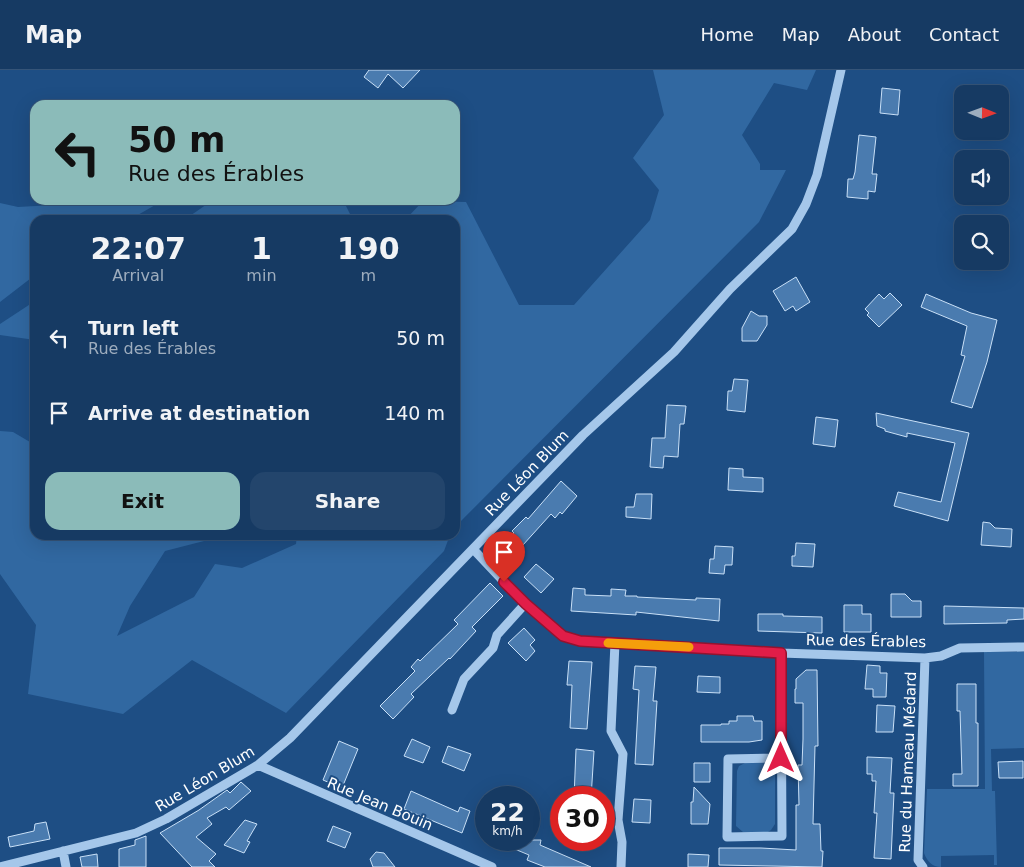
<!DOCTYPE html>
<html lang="en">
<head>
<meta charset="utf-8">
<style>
  :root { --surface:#163a63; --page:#23456c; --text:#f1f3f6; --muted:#9eadbe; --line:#355478; --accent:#8bbbb9 }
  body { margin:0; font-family:"DejaVu Sans",sans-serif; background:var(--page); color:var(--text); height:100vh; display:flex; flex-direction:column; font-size:19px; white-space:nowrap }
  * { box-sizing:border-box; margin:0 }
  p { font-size:16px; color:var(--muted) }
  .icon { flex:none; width:28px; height:28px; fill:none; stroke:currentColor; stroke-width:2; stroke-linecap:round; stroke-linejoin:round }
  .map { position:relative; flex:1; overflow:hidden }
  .panel { position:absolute; left:30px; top:145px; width:430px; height:325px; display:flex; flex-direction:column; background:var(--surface); border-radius:15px; box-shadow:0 5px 20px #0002,0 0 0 1px var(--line) }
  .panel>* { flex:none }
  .banner { position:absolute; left:30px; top:30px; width:430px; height:105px; border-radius:15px; box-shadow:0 5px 20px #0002,0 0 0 1px var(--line); background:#8bbbb9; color:#111; overflow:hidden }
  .needle { width:32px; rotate:91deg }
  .controls { position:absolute; left:954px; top:15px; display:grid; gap:10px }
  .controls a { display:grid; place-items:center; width:55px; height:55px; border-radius:10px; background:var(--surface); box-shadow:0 5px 20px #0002,0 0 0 1px var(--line); font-size:25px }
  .speed { position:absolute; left:475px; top:716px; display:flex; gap:10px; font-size:25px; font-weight:700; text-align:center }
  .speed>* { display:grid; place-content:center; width:65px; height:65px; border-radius:50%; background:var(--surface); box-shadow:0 5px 20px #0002,0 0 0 1px var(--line); line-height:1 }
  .speed small { font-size:12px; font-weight:400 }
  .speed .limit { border:8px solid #d22; background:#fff; color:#111 }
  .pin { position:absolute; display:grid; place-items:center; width:42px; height:42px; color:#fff; margin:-51px -21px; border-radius:50% 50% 50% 0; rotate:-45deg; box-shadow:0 0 5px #0007 }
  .pin .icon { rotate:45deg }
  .me { position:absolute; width:55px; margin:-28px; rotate:0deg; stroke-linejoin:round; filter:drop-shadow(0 0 4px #0008) }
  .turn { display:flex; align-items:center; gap:18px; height:105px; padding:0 15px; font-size:22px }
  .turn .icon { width:65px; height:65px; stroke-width:2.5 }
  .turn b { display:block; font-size:35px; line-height:42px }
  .eta { display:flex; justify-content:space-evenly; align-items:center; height:85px; text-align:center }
  .eta b { font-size:30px; font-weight:700; line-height:35px }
  .button { display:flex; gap:10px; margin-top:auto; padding:10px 15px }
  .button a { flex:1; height:58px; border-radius:15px; background:var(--accent); color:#111; font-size:20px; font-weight:700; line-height:58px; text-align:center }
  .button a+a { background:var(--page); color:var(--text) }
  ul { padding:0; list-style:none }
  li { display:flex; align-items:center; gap:15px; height:75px; padding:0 15px }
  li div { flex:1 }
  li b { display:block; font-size:19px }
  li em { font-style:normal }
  header { display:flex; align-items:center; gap:30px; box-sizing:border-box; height:70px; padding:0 25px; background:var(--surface); border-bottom:1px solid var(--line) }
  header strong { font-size:24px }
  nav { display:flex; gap:28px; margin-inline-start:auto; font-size:18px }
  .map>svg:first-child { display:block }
</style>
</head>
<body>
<header>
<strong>Map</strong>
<nav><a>Home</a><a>Map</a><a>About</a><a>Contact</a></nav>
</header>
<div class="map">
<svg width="1024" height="797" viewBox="0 0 1024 797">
  <rect width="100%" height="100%" fill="#1e4e84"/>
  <path fill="#3168a1" d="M653 0H816L807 20 774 13 742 65 760 94V100H786L759 152 455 457V150H405L423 131 466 132 519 235H574L650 150 659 120 633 88 664 45Z
    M141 130H164L129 150H35V205L0 232V133L18 137Z
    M213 130H343L353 150H184Z
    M35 231V270L0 265V254Z
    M0 361 13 362 35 375V465H205L204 471 165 481 130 536 117 566 194 527 215 494 242 498 296 474 297 465H450L444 481 286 643 192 590 123 644 28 624 36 555 0 504Z
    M984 582H1024V678L991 679 992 721H995L997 795H994V785L941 786V797C932 797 927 791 924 783L927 719H985Z
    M745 693C755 693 768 689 775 698V754L771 760 768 762H743L736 756 737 701 739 696Z"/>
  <path fill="#4a7baf" stroke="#c9e0f7" d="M369 0H420L403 18 388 4 378 18 364 7Z
    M882 18 900 20 898 45 880 43Z
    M859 65 876 67 872 104H877L875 122 868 121V129L847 127 848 109H853L855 102Z
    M796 207 810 232 796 241 793 236 785 241 773 221Z
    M890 223 902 235 879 257 867 245 869 243 865 239 879 224 884 229Z
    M926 224 971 243 997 250 987 292 972 338 951 332 965 286 961 285 967 256 921 237Z
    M751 241 759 246H767V255L757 271H742V258Z
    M734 309 748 310 745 342 727 340 728 321H732Z
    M667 335 686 336 684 354H680L678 387 664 386 663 398 650 397 652 368H665Z
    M876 343 969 363 948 451 894 436 898 422 941 432 955 373 907 363V367L885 361V359L877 356Z
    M816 347 838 350 835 377 813 374Z
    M729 398 743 399V407L763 408V422L728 420Z
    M561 411 577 426 562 444 560 442 555 448 551 444 513 486 502 475 514 463 512 461 526 447 528 449Z
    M636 424H652L651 449 626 447V437H634Z
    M983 452 990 453 995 458 1012 459 1011 477 981 475Z
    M796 473 815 474 813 497 792 496V486H795Z
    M715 476 733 477 732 495H725L724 504 709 503 710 489H714Z
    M536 494 554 509 541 523 524 507Z
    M490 513 503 526 472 557 476 561 450 589 449 588 411 624 414 627 393 649 380 636 415 601 411 597 418 589 420 591 458 554 454 550Z
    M573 518 585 519V525L611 526V519L626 520 625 526H637V527L696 530V528L720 529 719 551 636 542V545L571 541Z
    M891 524H905L912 531H921V547H891Z
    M844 535H862V544H871V562H844Z
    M944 536 1024 538V549L1007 550V553L944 554Z
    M758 544H783V546L822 547V563L758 561Z
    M524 558 535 570 530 575 535 581 526 591 508 573Z
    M569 591 592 592 587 659 570 658 572 615H567Z
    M867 595 880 596V603H887L886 627H873V619H865Z
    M635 596 656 597 653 631H657L653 695 635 694 639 620 633 619Z
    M806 600H817L818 676H815L813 754H820L821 781H823L822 797 719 795V778H761L796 780V735H799L798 695H802L803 669V633H795V619H796V609Z
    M698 606 720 607V623L697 622Z
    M957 614H976V653H978V716H953V704H962L960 641H957Z
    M877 635 895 636 893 662H876Z
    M737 646H753L754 651H762V670L749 672H701V655H721V654H729V651H737Z
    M412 669 430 677 423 693 404 686Z
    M339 671 358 679 342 718 323 710Z
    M448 676 471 684 464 701 442 692Z
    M576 679 594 681 591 728H574Z
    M867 687 892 688 890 723H894L891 789 874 788 877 743H874L876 711H872V704H867Z
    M1023 691V708H999L998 692Z
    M694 693H710V712H694Z
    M241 712 251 721 229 740 226 737 207 748 212 754 196 767 216 784 209 791 215 797H192L160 763 199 740 227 720 230 723Z
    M694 717 710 734 708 754H691V732H693Z
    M411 721 458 742 460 737 470 741 462 763 404 739Z
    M634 729 651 730 650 753 632 752Z
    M245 750 257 754 247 771 250 772 244 783 224 775Z
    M46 752 50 769 10 777 8 767 34 761 35 754Z
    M333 756 351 763 345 778 327 771Z
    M146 766V797H119V779L135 775V770Z
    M493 770H541L540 775 591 797H545L527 790 529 785Z
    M376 782 384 783 395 797H373L370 789Z
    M97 784 98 797H82L80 787Z
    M688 784 709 785 708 797H688Z"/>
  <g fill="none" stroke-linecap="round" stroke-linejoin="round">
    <path stroke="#a5c7ea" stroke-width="9" d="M473 479 525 534 563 566 580 571 781 583 925 588 941 586 960 578 1024 577
      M615 573 611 661 623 684 618 750 622 772 621 797
      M781 583 782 766 727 767 728 689 781 688
      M452 640 464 609 493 578 497 565 525 534
      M258 695 492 797
      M63 781 66 797
      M0 797 136 763 166 749 258 695 290 668 583 365 674 282 730 219 792 159 806 134 817 105 841 0
      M923 797 918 790 925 588"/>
  </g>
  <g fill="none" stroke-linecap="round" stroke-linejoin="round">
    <g stroke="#92132f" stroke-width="12">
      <path id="route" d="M504 512 526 534 563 566 580 571 781 583V688"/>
    </g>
    <use href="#route" stroke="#e11d48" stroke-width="9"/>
    <path stroke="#f59e0b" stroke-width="9" d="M608 573 689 577"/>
  </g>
  <g text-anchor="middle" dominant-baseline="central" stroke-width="4" stroke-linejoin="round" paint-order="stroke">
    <g font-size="15" fill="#fff" stroke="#1e4e84">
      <text transform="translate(527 403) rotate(-46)">Rue Léon Blum</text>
      <text transform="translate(866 571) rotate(1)">Rue des Érables</text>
      <text transform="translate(908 692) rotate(-88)">Rue du Hameau Médard</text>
      <text transform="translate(205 709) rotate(-31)">Rue Léon Blum</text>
      <text transform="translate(380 734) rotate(23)">Rue Jean Bouin</text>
    </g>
  </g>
</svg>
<div class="controls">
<a><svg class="needle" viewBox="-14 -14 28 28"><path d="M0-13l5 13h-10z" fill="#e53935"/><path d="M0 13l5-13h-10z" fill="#9eadbe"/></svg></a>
<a><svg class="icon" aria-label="sound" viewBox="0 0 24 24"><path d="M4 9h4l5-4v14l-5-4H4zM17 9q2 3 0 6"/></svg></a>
<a><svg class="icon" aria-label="search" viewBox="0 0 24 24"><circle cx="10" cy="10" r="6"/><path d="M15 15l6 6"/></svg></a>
</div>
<div class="speed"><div>22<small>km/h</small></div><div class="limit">30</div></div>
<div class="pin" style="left:504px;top:512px;background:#d93025"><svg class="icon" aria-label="arrive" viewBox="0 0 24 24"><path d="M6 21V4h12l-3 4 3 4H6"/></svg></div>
<svg class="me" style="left:781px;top:688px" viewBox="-20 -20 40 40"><path d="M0-17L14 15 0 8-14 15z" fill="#e11d48" stroke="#fff" stroke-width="4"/></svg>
<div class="banner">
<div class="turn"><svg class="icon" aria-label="left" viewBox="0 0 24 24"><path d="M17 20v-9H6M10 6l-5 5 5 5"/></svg><div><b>50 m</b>Rue des Érables</div></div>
</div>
<section class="panel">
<div class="eta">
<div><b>22:07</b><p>Arrival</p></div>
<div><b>1</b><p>min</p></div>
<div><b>190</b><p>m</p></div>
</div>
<ul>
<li><svg class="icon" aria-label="left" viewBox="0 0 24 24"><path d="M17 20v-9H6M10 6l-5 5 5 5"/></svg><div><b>Turn left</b><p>Rue des Érables</p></div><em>50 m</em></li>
<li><svg class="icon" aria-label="arrive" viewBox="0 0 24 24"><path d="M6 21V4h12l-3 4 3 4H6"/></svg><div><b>Arrive at destination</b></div><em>140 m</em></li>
</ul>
<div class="button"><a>Exit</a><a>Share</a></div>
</section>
</div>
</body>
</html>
